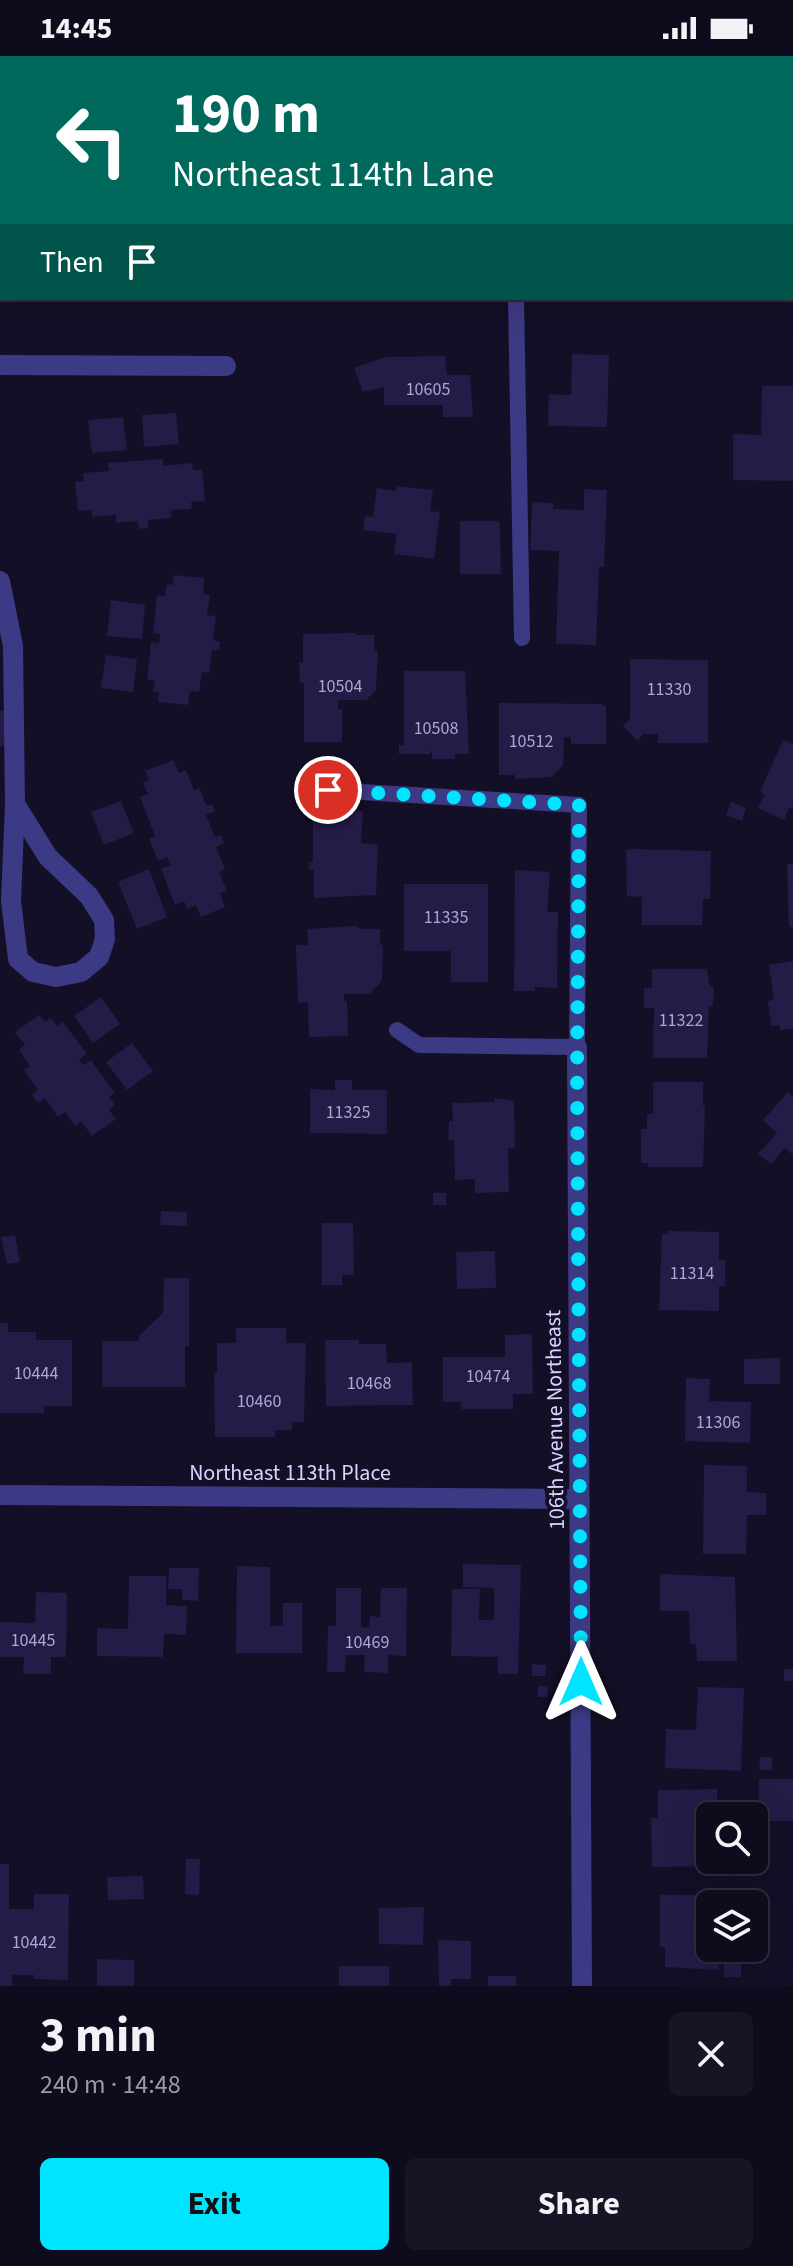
<!DOCTYPE html>
<html lang="en">
<head>
<meta charset="utf-8">
<style>
  :root { --surface:#0e0b1c; --page:#171425; --text:#f1f3f6; --muted:#9b9ba3; --line:#2e2b3b; --accent:#00e5ff }
  body { margin:0; font-family:"Source Sans 3",sans-serif; background:var(--page); color:var(--text); height:100vh; display:flex; flex-direction:column; font-size:30px; white-space:nowrap }
  * { box-sizing:border-box; margin:0 }
  p { font-size:26px; color:var(--muted) }
  .icon { flex:none; width:44px; height:44px; fill:none; stroke:currentColor; stroke-width:2; stroke-linecap:round; stroke-linejoin:round }
  .map { position:relative; height:1930px; overflow:hidden }
  .sheet { display:flex; flex-direction:column; background:var(--surface); flex:1 }
  .sheet>* { flex:none }
  .banner { position:absolute; left:0px; top:0px; width:794px; height:244px; box-shadow:0 8px 32px #0002,0 0 0 2px var(--line); background:#00695c; color:#fff; overflow:hidden }
  .controls { position:absolute; left:696px; top:1746px; display:grid; gap:16px }
  .controls a { display:grid; place-items:center; width:72px; height:72px; border-radius:12px; background:var(--surface); box-shadow:0 8px 32px #0002,0 0 0 2px var(--line); font-size:40px }
  .pin { position:absolute; display:grid; place-items:center; width:68px; height:68px; color:#fff; margin:-34px; border:4px solid #fff; border-radius:50%; box-shadow:0 2px 8px #0007 }
  .me { position:absolute; width:88px; margin:-44px; rotate:0deg; stroke-linejoin:round; filter:drop-shadow(0 0 6px #0008) }
  .turn { display:flex; align-items:center; gap:28px; height:168px; padding:0 40px; font-size:36px }
  .turn .icon { width:104px; height:104px; stroke-width:2.5 }
  .turn b { display:block; font-size:56px; line-height:68px }
  .then { display:flex; align-items:center; height:76px; padding:0 40px; background:#0003; gap:16px; font-size:30px }
  .round { display:grid; place-items:center; flex:none; width:84px; height:84px; border-radius:12px; background:var(--page) }
  .summary { display:flex; align-items:center; justify-content:space-between; height:136px; padding:0 40px }
  h1 { font-size:48px; font-weight:700; line-height:60px }
  .cta { display:flex; gap:16px; margin-top:auto; padding:16px 40px }
  .cta a { flex:1; height:92px; border-radius:12px; background:var(--accent); color:#111; font-size:32px; font-weight:700; line-height:92px; text-align:center }
  .cta a+a { background:var(--page); color:var(--text) }
  .status { display:flex; justify-content:space-between; align-items:center; height:56px; padding:0 40px; background:var(--surface); direction:ltr }
  .status svg { height:22px; fill:currentColor }
  .map>svg:first-child { display:block }
</style>
</head>
<body>
<div class="status"><b>14:45</b><svg viewBox="0 0 49 12"><path d="M0 12V9h3v3zM5 12V6h3v6zM10 12V3h3v9zM15 12V0h3v12zM26 1h20v11H26zM47 4h2v5h-2z"/></svg></div>
<div class="map">
<svg width="793" height="1930" viewBox="0 0 793 1930">
  <rect width="100%" height="100%" fill="#130f26"/>
  <path fill="#241b47" d="M572 298 609 299 607 371 548 370 549 338 571 339Z
    M445 300 447 319H470L473 361H443V349H384V331L363 336 354 312 385 301Z
    M762 330H793V425L733 424V378L761 379Z
    M176 357 179 388 144 391 142 359Z
    M123 361 127 394 92 397 88 364Z
    M163 403V410L192 407 193 414H202L205 445 191 446 192 453 171 454V462L148 464V472L139 473 138 465 116 467V459L92 461V454L78 455 75 426 84 425 83 417 109 415 108 407Z
    M396 430 433 434 430 455 440 456 434 503 394 498 397 478 363 474 365 460 373 461 377 432 396 435Z
    M584 433 607 434 604 511H599L596 589 556 588 559 495 530 494 532 446 553 447V453L584 454Z
    M460 465H498L500 469 501 518H460Z
    M174 519 204 522 203 538 210 539 207 559 216 560 213 584 220 586 219 594H212L209 617 202 616 199 636 190 635 188 649 158 646 159 636H153L155 625 147 623 151 586 159 587 160 578 153 577 157 539 165 540 167 528 173 529Z
    M111 544 145 549 142 583 107 580Z
    M355 577V579H374V595H378L376 634 366 644H338V653H342V686H304V627H300L299 607 303 606V578Z
    M106 599 137 603 133 636 101 632Z
    M630 603 708 604V687H658V678H643L638 685 623 670 630 662Z
    M404 615H465L469 698H455V703H432V694L430 698H399V689H404Z
    M499 647 603 648V650H606V688H571V681H564L563 709 552 721 515 723V719H499Z
    M0 655H7V690H0Z
    M783 684 793 688V750L792 753 789 752 784 764 758 752 765 738 760 736Z
    M173 704 179 717 186 714 194 734 199 732 207 750 212 748 215 755 206 759 215 781 221 779 224 787 216 791 225 813 219 816 227 835 220 837 225 851 201 861 196 849 187 853 184 845 175 849 161 813 171 809 167 801 158 805 149 783 155 780 140 741 148 738 143 727 149 724 145 715Z
    M121 745 134 777 104 789 91 756Z
    M731 746 746 752 742 765 726 759Z
    M321 749H341L344 750V755H363L361 787 378 789 376 839 314 842V814H309V806H313V755H318Z
    M632 793 711 795 710 843H703L702 869H642V841L627 840 626 794Z
    M787 808H793V871H789Z
    M149 813 167 861 137 873 118 826Z
    M515 814 550 816 547 856H558L557 932 535 931V935H514Z
    M404 828H488V926H451V895H404Z
    M356 870 361 873H380V889H383L382 925 370 938H344V945H347L348 980 309 981 308 946 298 947 296 889H308L307 873Z
    M793 905V973L780 974V969L771 970 768 945 774 944 769 909Z
    M652 913H707L710 931H714L713 950H709L707 1002H653L654 952H644V932H652Z
    M101 941 120 968 93 987 74 960Z
    M39 959 45 966 51 962 57 970 63 966 87 998 79 1004 83 1009 91 1004 115 1037 109 1041 115 1049 109 1054 116 1063 92 1080 81 1065 75 1070 65 1056 58 1061 45 1042 38 1047 32 1039 38 1034 24 1014 30 1010 19 994 25 989 15 976Z
    M132 987 153 1015 127 1034 106 1006Z
    M335 1024H352V1034H387V1078L310 1077V1033L335 1034Z
    M653 1026H703V1050H705L703 1111H648V1107H641V1073H647V1058H653Z
    M788 1036 793 1041V1099L785 1092 771 1108 758 1098 777 1077 763 1064Z
    M495 1042 514 1045 515 1092H508L509 1136 475 1137V1123L455 1124 454 1084H448L449 1065H453L452 1047 495 1046Z
    M433 1137H446V1149H433Z
    M161 1155 187 1156V1170L160 1169Z
    M322 1167H353L354 1219H342V1229H322Z
    M668 1175 719 1176V1204H725V1230H719V1255L659 1254 662 1178H668Z
    M15 1179 20 1206 7 1208 1 1181Z
    M495 1195 496 1232 457 1233 456 1196Z
    M164 1222H189V1290H185V1331H102V1285H139V1280L163 1257Z
    M0 1267H8V1276H36V1284H72V1350H44V1357H0Z
    M236 1272H286V1287H306L304 1366H292V1374H275V1381H215L214 1317H217V1287H236Z
    M532 1278 533 1338H513V1353H461V1346H443V1301H505V1279Z
    M325 1284H359V1288H386L387 1307 412 1306 413 1349 326 1350Z
    M780 1302V1328H744V1303Z
    M686 1322 710 1323 709 1345 751 1346 750 1387 685 1385Z
    M704 1409 747 1410V1436L766 1437V1459H747L746 1498H703Z
    M463 1508 521 1509 518 1618H498V1601L451 1600 452 1533H480L479 1564H494V1532L463 1531Z
    M237 1510 270 1511V1570H283V1547H302V1597H236Z
    M169 1512H199L198 1545 182 1544V1533H168Z
    M660 1518 735 1521 737 1605H697L696 1588H690L689 1555H660Z
    M129 1520H166V1549L187 1550 186 1579 164 1578 163 1601 97 1600V1572L128 1573Z
    M336 1532H361V1571L369 1572 370 1560 380 1561 381 1532H407L406 1600 388 1599V1617L364 1616 365 1599H346L345 1616H327L328 1570H336Z
    M36 1536 67 1537 66 1601H51V1618H23L24 1601H0V1566L35 1567Z
    M532 1608 546 1609 545 1620H532Z
    M784 1613H793V1625H784Z
    M538 1630H548L547 1641H538Z
    M698 1631 744 1632 741 1715 665 1712 666 1673 696 1674Z
    M760 1701H772V1714H759Z
    M759 1723H793V1765H758Z
    M717 1733V1760H710V1804H718V1810L652 1811 651 1762H658V1734Z
    M186 1803H200L199 1839 185 1838Z
    M0 1808H9V1853H34V1838H69L68 1924 34 1923V1919H12V1930H0Z
    M143 1820 144 1843 108 1844 107 1821Z
    M660 1839H702V1872H710V1892H719V1914L665 1911V1891H660Z
    M424 1851 423 1889 379 1888V1852Z
    M438 1884 471 1885V1923H451V1930H439Z
    M97 1903 134 1904V1930H97Z
    M724 1905H741V1921H724Z
    M339 1910H389V1930H339Z
    M488 1920H516V1930H488Z"/>
  <g fill="none" stroke-linecap="round" stroke-linejoin="round">
    <path stroke="#3d3a85" stroke-width="16" d="M572 2 577 0
      M763 2 764 0
      M516 242 522 582
      M328 734 579 749 577 991 419 989 397 974"/>
    <path stroke="#3d3a85" stroke-width="20" d="M278 0V2
      M0 309 226 310
      M0 525 13 590 15 748 11 845 18 903 33 916 56 921 81 916 99 901 105 883 104 864 89 840 48 801 15 748
      M577 991 582 1930
      M0 1439 580 1443"/>
    <path stroke="#3d3a85" stroke-width="20" d="M0 228H2
      M792 232H793"/>
  </g>
  <g fill="none" stroke-linecap="round" stroke-linejoin="round">
    <path stroke="#00e5ff" stroke-width="14" stroke-dasharray="0 25.2" d="M328 734 579 749 577 1023 581 1626"/>
  </g>
  <g text-anchor="middle" dominant-baseline="central" stroke-width="8" stroke-linejoin="round" paint-order="stroke">
    <g font-size="18" fill="#aca6d1">
      <text x="428" y="333">10605</text>
      <text x="340" y="630">10504</text>
      <text x="669" y="633">11330</text>
      <text x="436" y="672">10508</text>
      <text x="531" y="685">10512</text>
      <text x="446" y="861">11335</text>
      <text x="681" y="964">11322</text>
      <text x="348" y="1056">11325</text>
      <text x="692" y="1217">11314</text>
      <text x="36" y="1317">10444</text>
      <text x="488" y="1320">10474</text>
      <text x="369" y="1327">10468</text>
      <text x="259" y="1345">10460</text>
      <text x="718" y="1366">11306</text>
      <text x="33" y="1584">10445</text>
      <text x="367" y="1586">10469</text>
      <text x="34" y="1886">10442</text>
    </g>
    <g font-size="22" fill="#d9d4ff" stroke="#130f26">
      <text transform="translate(555 1364) rotate(-91)">106th Avenue Northeast</text>
      <text x="290" y="1417">Northeast 113th Place</text>
    </g>
  </g>
</svg>
<div class="controls">
<a><svg class="icon" aria-label="search" viewBox="0 0 24 24"><circle cx="10" cy="10" r="6"/><path d="M15 15l6 6"/></svg></a>
<a><svg class="icon" aria-label="layers" viewBox="0 0 24 24"><path d="M12 4l9 5-9 5-9-5zM3 14l9 5 9-5"/></svg></a>
</div>
<div class="pin" style="left:328px;top:734px;background:#d93025"><svg class="icon" aria-label="arrive" viewBox="0 0 24 24"><path d="M6 21V4h12l-3 4 3 4H6"/></svg></div>
<svg class="me" style="left:581px;top:1626px" viewBox="-20 -20 40 40"><path d="M0-17L14 15 0 8-14 15z" fill="#00e5ff" stroke="#fff" stroke-width="4"/></svg>
<div class="banner">
<div class="turn"><svg class="icon" aria-label="left" viewBox="0 0 24 24"><path d="M17 20v-9H6M10 6l-5 5 5 5"/></svg><div><b>190 m</b>Northeast 114th Lane</div></div>
<div class="then">Then<svg class="icon" aria-label="arrive" viewBox="0 0 24 24"><path d="M6 21V4h12l-3 4 3 4H6"/></svg></div>
</div>
</div>
<section class="sheet">
<div class="summary"><div><h1>3 min</h1><p>240 m · 14:48</p></div><a class="round"><svg class="icon" aria-label="close" viewBox="0 0 24 24"><path d="M6 6l12 12M18 6L6 18"/></svg></a></div>
<div class="cta"><a>Exit</a><a>Share</a></div>
</section>
</body>
</html>
